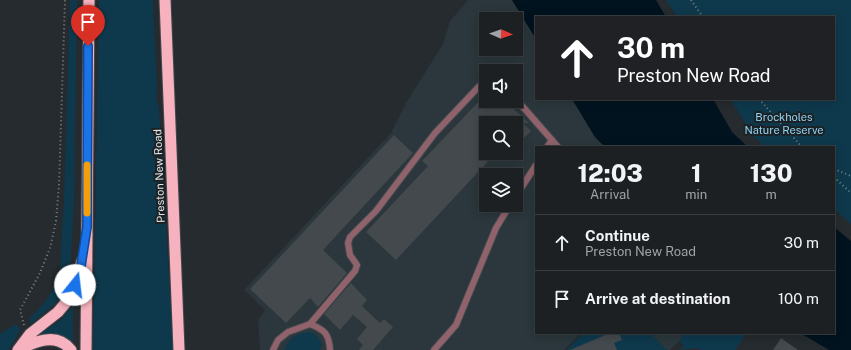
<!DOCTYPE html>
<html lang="en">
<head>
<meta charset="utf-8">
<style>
  :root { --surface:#1c2022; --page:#292d2f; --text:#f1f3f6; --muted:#a0a3a5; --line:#3a3e40 }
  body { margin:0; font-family:"Public Sans",sans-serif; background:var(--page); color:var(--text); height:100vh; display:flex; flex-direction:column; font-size:15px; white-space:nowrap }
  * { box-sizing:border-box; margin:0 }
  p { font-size:13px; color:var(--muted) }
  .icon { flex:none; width:22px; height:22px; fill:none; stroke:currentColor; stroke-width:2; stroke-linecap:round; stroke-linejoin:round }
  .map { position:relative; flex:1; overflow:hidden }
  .side { position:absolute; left:535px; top:146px; width:300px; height:188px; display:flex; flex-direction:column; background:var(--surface); border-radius:0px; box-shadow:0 2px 10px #0003,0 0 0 1px var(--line) }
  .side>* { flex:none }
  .hud { position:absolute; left:535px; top:16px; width:300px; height:84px; border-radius:0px; box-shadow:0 2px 10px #0003,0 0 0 1px var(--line); background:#202124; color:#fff; overflow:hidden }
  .needle { width:26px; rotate:92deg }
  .controls { position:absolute; left:479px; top:12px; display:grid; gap:8px }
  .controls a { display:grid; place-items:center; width:44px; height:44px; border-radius:0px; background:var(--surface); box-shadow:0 2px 10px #0003,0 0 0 1px var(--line); font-size:20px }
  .pin { position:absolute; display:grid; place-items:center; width:34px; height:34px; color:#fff; margin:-41px -17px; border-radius:50% 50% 50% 0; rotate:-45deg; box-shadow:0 0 4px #0007 }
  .pin .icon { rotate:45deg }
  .me { position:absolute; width:44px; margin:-22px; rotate:16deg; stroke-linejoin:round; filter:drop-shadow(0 0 3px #0008) }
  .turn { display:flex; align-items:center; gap:14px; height:84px; padding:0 16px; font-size:18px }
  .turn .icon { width:52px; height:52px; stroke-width:2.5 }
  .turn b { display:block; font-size:28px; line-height:34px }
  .eta { display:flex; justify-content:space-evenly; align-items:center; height:68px; text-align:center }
  .eta b { font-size:24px; font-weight:800; line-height:28px }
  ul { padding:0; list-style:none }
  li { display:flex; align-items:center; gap:12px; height:56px; padding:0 16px; border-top:1px solid var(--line) }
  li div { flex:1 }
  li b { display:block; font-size:15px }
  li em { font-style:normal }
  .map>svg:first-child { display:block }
</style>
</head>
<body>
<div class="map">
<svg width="851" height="350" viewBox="0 0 851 350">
  <rect width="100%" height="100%" fill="#252b2e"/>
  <path fill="#2b373c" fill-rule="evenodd" d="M468 0H512L536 39V99H572L595 137 605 147H536V333H581L564 350H260L258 320 265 310 244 290 391 133 406 103 443 44 450 21ZM486 19H516V49H486ZM486 71H516V101H486ZM486 123H516V153H486ZM486 175H516V205H486Z
    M650 333H685L686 334 670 350H667Z"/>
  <path fill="#0e394c" d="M70 0H77L74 204 70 274 66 290 59 300 31 324 29 319 45 302 54 288 60 269 64 199Z
    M99 0H153L157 90 156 97 159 108 173 350H93Z
    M666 0H851V224L834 209V147H765L754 137 730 99H834V17H677Z
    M73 305V344C61 332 50 332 35 337L61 320Z
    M16 324 20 330 9 350H0V334Z
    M308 332 316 334 322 344 320 350H284C289 338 296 334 308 332Z
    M583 333H650L667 350H567Z
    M685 333H747L735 350H700L698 348 680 350 684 346 679 341Z"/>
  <path fill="#00131f" d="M512 0H656L666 17H536V39Z
    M572 99H713L732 132 748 147H605L595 137Z
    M834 227 851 241V350H829L800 333H834Z"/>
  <path fill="#43494d" d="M486 94V101H505L529 123H523L531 131 516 146V123H486V153H496L396 260 366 232 428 166 422 161Z
    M394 135 413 153 323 250 347 273 318 307 310 298 286 323 250 289Z
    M351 283 367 300 362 306 380 323 384 319 393 327 373 350H359L363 345 357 339 367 327 353 315 340 330 324 314Z
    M610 333H619L622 340 614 343 617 350H570Z
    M781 338 798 350H773Z"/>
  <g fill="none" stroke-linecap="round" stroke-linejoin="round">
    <g stroke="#43494c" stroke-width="8">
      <path id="service" d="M516 99 558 147
        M547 147 552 140
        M516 196 536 165
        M310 324C325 330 329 334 330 350
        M273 350 278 340 288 332 310 324 355 271 357 265 350 255 348 243 350 237 376 211 435 133 486 79
        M434 350 456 325 496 228 510 205"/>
    </g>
    <g stroke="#43494c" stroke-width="13">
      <path id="trunk" d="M165 0 179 350
        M21 349C37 340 58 333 71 350
        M18 350 30 334 58 312 68 300 75 285 82 261
        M86 350 89 0"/>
    </g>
    <path stroke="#7e8386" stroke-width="2" stroke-dasharray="1 3" stroke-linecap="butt" d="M691 0 703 17
      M759 99 802 147
      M834 169 851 176
      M834 177 851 193
      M24 325 20 310 40 273 50 248 56 221 59 185 65 0"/>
    <use href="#service" stroke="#90636c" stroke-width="6"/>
    <use href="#trunk" stroke="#f6b2be" stroke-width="11"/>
  </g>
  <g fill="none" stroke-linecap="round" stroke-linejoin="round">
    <g stroke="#114b97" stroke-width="10">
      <path id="route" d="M75 285 80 272 87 227 88 46"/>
    </g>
    <use href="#route" stroke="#1a73e8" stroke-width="7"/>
    <path stroke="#f59e0b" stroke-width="7" d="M87 213V165"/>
  </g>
  <g text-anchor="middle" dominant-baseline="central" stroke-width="4" stroke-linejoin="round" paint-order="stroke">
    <g font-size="11" fill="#93d4f5" stroke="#1c2124">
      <text x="784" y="117">Brockholes<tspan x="784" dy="13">Nature Reserve</tspan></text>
    </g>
    <g font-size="11" fill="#e1e5e7" stroke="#1c2124">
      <text transform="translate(159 176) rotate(-92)">Preston New Road</text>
    </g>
  </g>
</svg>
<div class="controls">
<a><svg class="needle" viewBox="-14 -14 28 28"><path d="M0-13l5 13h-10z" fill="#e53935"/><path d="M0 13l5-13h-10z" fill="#a0a3a5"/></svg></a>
<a><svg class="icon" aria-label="sound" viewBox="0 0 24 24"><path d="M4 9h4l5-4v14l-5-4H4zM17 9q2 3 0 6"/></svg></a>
<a><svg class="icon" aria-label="search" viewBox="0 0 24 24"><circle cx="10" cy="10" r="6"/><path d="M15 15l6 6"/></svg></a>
<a><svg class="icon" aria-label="layers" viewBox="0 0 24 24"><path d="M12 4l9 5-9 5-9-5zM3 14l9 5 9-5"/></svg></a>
</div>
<div class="pin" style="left:88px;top:46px;background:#d93025"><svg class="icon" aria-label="arrive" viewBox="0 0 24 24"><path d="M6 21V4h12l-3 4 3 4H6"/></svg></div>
<svg class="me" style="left:75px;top:285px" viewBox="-20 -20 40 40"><circle r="19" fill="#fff"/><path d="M0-13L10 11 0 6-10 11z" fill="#1a73e8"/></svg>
<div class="hud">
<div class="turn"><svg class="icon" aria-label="ahead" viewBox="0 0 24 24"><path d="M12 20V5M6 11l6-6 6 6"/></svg><div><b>30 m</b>Preston New Road</div></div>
</div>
<section class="side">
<div class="eta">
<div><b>12:03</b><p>Arrival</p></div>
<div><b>1</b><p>min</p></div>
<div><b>130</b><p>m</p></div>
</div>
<ul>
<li><svg class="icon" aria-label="ahead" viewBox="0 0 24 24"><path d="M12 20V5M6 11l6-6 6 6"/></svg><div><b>Continue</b><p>Preston New Road</p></div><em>30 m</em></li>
<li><svg class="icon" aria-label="arrive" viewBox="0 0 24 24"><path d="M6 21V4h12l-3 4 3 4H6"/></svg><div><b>Arrive at destination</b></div><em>100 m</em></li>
</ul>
</section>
</div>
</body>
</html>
